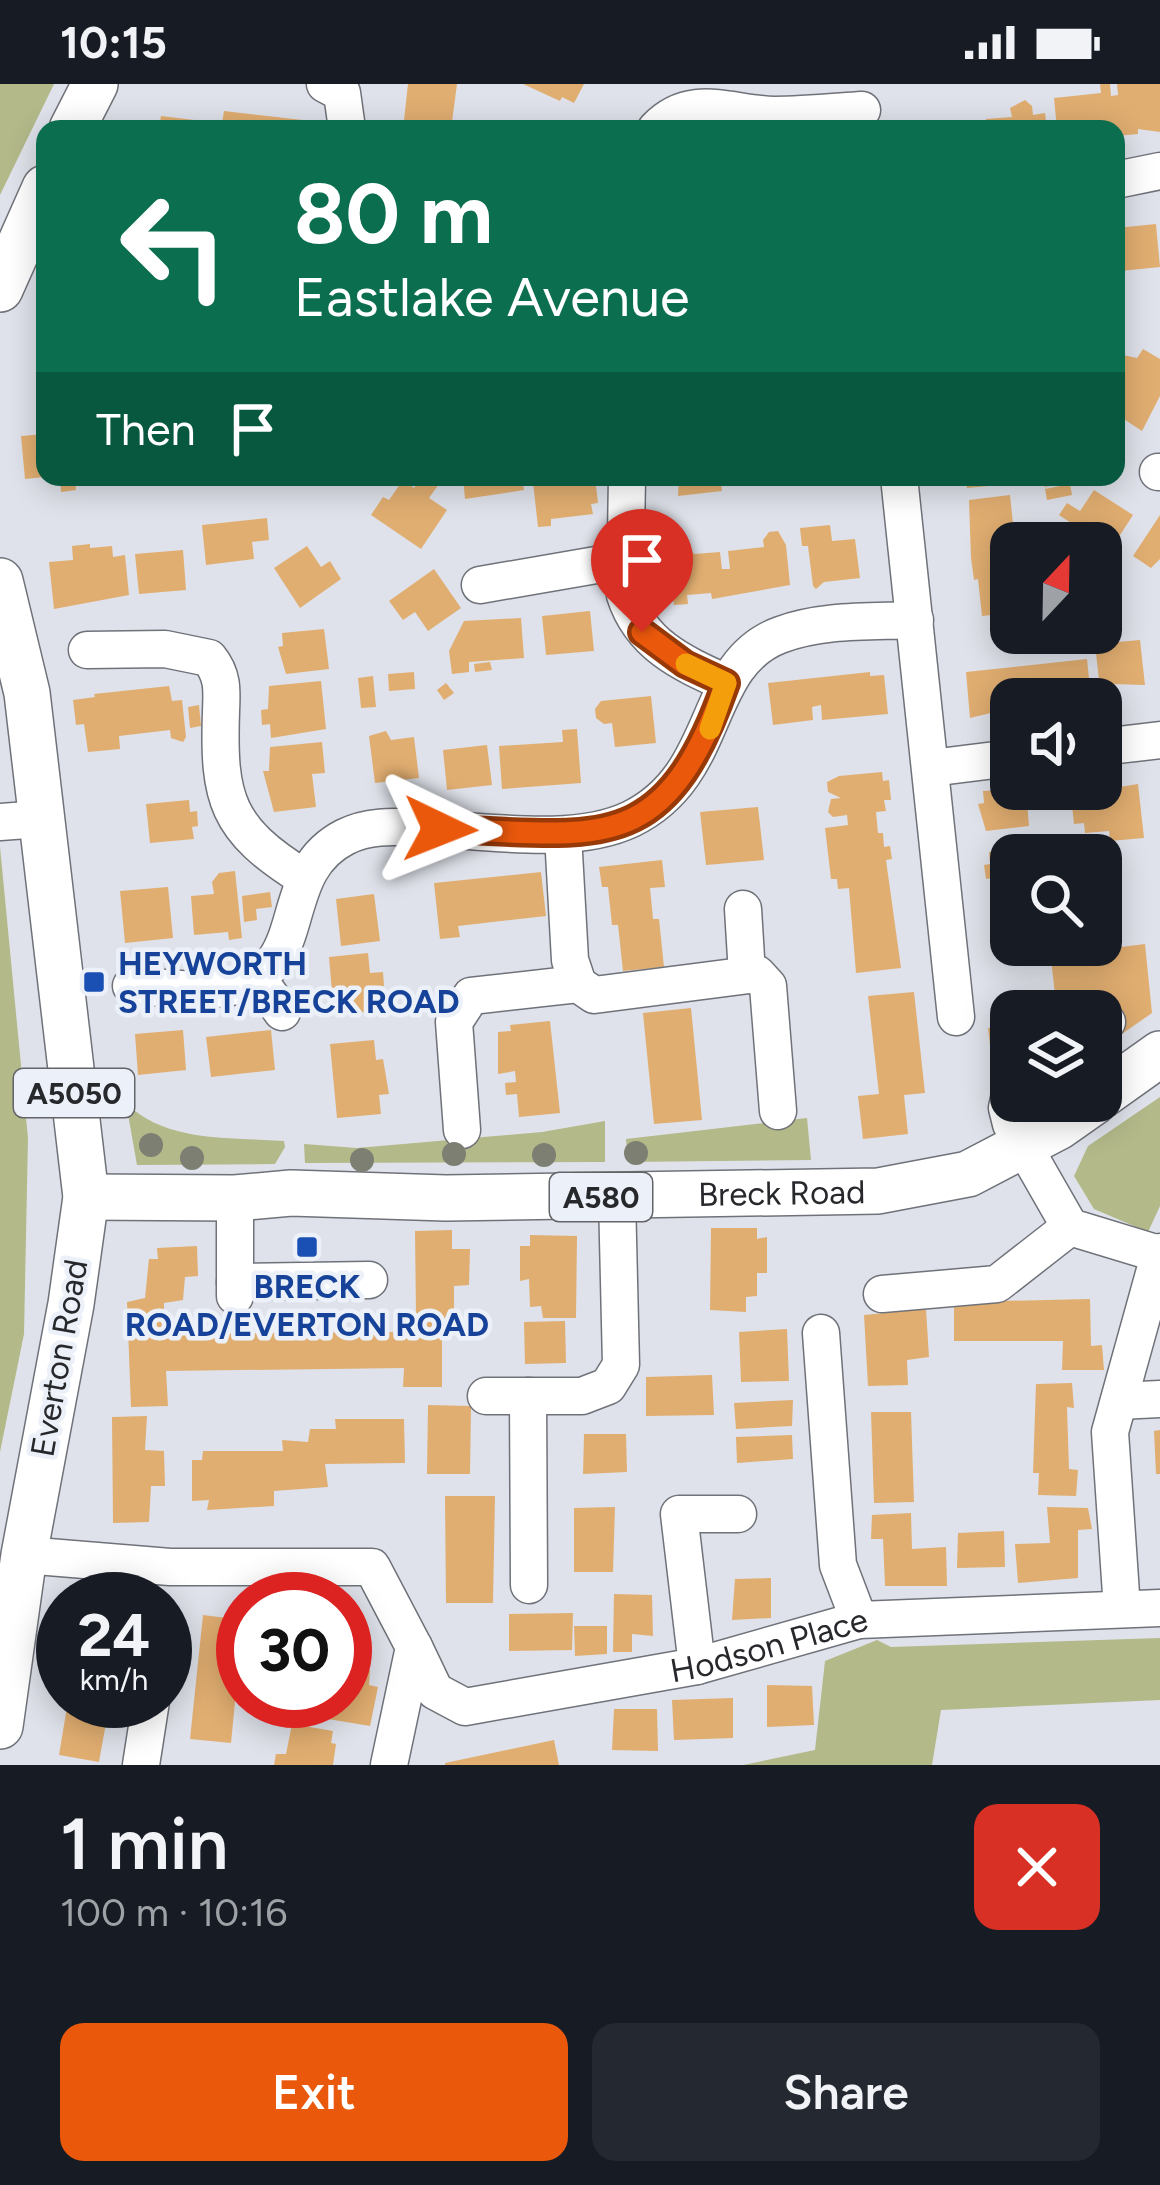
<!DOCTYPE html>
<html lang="en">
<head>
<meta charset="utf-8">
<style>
  :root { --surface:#171b24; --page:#242831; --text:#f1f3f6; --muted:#9ea1a6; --accent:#ea580c }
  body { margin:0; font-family:Figtree,sans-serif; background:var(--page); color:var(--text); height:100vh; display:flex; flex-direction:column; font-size:45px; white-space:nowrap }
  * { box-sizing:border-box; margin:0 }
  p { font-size:39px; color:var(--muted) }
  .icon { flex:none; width:66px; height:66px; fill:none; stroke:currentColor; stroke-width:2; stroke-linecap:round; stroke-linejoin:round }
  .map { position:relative; height:1681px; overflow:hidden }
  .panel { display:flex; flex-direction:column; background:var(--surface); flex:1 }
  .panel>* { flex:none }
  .hud { position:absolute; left:36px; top:36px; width:1089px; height:366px; border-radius:24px; box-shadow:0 6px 30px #0003; background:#0b6e4f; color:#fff; overflow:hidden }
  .needle { width:78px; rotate:22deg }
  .fabs { position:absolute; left:990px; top:438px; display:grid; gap:24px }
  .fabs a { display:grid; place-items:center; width:132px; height:132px; border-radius:24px; background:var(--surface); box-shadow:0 6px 30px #0003; font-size:60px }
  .speed { position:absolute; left:36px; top:1488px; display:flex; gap:24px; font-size:60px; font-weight:700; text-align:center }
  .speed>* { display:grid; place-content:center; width:156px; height:156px; border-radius:50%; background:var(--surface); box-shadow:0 6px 30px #0003; line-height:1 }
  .speed small { font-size:30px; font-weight:400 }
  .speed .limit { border:18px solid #d22; background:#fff; color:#111 }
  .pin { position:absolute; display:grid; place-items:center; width:102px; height:102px; color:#fff; margin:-123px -51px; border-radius:50% 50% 50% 0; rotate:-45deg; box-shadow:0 0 12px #0007 }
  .pin .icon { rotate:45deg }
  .me { position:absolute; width:132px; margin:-66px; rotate:92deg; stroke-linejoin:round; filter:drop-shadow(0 0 9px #0008) }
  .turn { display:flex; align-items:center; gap:42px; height:252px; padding:0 60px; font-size:54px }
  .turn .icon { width:156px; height:156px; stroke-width:2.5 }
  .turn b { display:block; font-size:84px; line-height:102px }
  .then { display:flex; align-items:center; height:114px; padding:0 60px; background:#0003; gap:24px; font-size:45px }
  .round { display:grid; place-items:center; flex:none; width:126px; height:126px; border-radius:24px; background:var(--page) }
  .headline { display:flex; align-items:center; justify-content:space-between; height:204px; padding:0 60px }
  h1 { font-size:72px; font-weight:600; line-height:90px }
  .cta { display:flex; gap:24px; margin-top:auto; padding:24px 60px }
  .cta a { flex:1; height:138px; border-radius:24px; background:var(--accent); color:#fff; font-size:48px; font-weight:600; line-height:138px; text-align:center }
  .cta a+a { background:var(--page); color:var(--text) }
  .status { display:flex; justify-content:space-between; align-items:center; height:84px; padding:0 60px; background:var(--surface); direction:ltr }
  .status svg { height:33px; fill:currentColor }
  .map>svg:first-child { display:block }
</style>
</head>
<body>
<div class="status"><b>10:15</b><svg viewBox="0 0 49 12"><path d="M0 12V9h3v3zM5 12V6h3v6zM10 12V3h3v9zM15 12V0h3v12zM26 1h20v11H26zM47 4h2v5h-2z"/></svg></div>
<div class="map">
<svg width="1160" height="1681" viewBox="0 0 1160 1681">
  <rect width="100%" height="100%" fill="#dfe2ea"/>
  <path fill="#b3b989" d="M0 0H54L0 111Z
    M0 763 28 1054 24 1250 0 1368Z
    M1160 1013V1122L1148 1148 1094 1125 1074 1092 1088 1062Z
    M126 1019C166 1059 231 1053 284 1057L285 1063 275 1080 137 1081Z
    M807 1034 811 1076 628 1078 626 1055Z
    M605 1037V1078L305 1079 304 1060 357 1064 542 1048Z
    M1160 1554V1616L941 1626 932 1681H743L815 1666 825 1577 877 1556 891 1563Z"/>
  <path fill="#e1ae71" d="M408 0H457L452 38 462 39 461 45H403Z
    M523 0H584L574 19 562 13 560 17Z
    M1100 0H1110L1111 12 1118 11 1117 0H1160V48L1138 45V50L1116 52V45H1057L1054 14 1101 9Z
    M1025 16 1032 22 1033 31 1045 29 1047 45H987L986 35 1012 33 1010 24Z
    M224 27 311 37 310 45H221Z
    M161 32 211 38 210 45H159Z
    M550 38 600 42V45H549Z
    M1156 140 1160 183 1120 187 1116 144Z
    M1143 265 1160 275V312L1142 347 1116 330V289L1124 292 1116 281 1123 271 1137 274Z
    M45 350V393L25 395 21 352Z
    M60 393H75L76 406 61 408Z
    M422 393 439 400 429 414 447 426 421 465 371 431 383 413 389 416 403 396 414 404Z
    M463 393H522L524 406 465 415Z
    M573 393H595L598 419 591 420 593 430 551 435V442L538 443 533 398Z
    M679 393H720L722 407 678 412Z
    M808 393H838L839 396 809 399Z
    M965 393H1011V400L967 404Z
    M1043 393H1069L1070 398 1045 403Z
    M1070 400 1072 411 1047 416 1045 405Z
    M1094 406 1133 431 1111 465 1059 431 1067 419 1080 427Z
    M1010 411 1015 459H1011V529L982 532 978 495 974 496 971 474 969 416Z
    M1160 431V475L1151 484 1133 472Z
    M267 434 269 456 252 458 254 475 206 481 202 441Z
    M830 441 832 457 855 455 860 494 824 498 816 505 813 502 808 462H802L800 444Z
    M778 447 786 461 790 501 712 515 711 509 687 511 688 520 674 521 673 513 662 514 658 474 677 473 679 461H689L694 470 720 468 722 485H730L728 467 764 463 763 456 769 448Z
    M1049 452 1050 459H1022L1021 455Z
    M90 460V464L112 462 113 473 125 471 129 511 54 525 49 478 73 476 72 462Z
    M307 462 321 483 330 477 341 495 300 524 274 484Z
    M183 466 186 506 139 510 135 470Z
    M434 485 461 524 428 547 415 528 403 536 389 517Z
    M590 527 594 567 546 571 542 532Z
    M521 534 524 574 469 578V588L452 590 449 567 464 537Z
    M324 545 329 585 286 590 278 563 283 562 282 549Z
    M1140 556 1145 601 1111 600V605L1100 606 1095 560Z
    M1087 575 1090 604 1079 605 1080 615H1034L1033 611 1013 613 1011 631H1003V626L970 634 966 588Z
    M490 578 492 586 475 588 474 580Z
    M414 588 415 605 389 607 388 590Z
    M870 588V592L884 591 888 630 822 636 821 621 812 623 813 636 773 641 768 599Z
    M373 592 376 623 361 624 358 594Z
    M321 597 326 645 271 654 270 640 262 641 261 626 268 625 269 602Z
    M446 599 454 609 444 616 437 606Z
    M169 602 172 617 182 616 186 653 183 658 171 654 170 646 119 652 120 665 88 668 84 640 76 641 73 616 95 613 94 610Z
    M651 612 656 659 615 663 612 639 604 640 596 634 595 625 601 617Z
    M199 621 201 642 190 644 188 623Z
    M577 645 581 699 502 705 499 662 563 658 562 646Z
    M386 647 391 656 414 653 419 694 375 699 369 652Z
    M322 658 325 689 312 690 316 723 274 728 263 687H269L270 663Z
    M487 661 492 701 447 706 443 666Z
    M882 688 883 697 889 696 891 716H884L886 727 876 728 878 749H883L884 763 890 762 892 775 886 776 901 884 856 889 849 804 838 805 837 795H831L825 744 848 741 847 731 833 733 828 728 831 715 841 714 828 708 827 698 839 692Z
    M1138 700 1144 754 1110 757 1109 747 1085 749 1084 739 1074 740 1071 711Z
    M1026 705 1029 742 986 747 978 720 984 719 983 707Z
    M189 716 190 728 197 727 198 742 192 743 194 755 150 759 146 720Z
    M758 723 764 776 706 781 700 728Z
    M1031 764 1032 771H1011V805L994 807 992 794 986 795 984 781 990 780 989 768Z
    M662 776 665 803 650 804 653 835H659L664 883 623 887 618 841H612L608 803H602L599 783Z
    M235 787 242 854 229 856 228 848 194 851 191 812 214 810 212 798 219 789Z
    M541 788 546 832 458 842 460 853 440 855 434 799Z
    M168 803 173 854 125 859 120 807Z
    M270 808 272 823 256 825 257 836 244 838 242 812Z
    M374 810 380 857 341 862 336 815Z
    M1145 860 1152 929 1119 952 1116 926 1064 927 1063 920H1056L1051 874 1034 876 1033 861H1090L1092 879 1106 878 1105 865Z
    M368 869 370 889 383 888 384 902H380L384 913 374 919 375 927 334 931 329 873Z
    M914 908 925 1009 904 1011 908 1050 863 1055 858 1012 879 1010 868 912Z
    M691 924 702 1036 654 1040 643 929Z
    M550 937 560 1029 519 1033 517 1010 506 1011 505 999 516 998 515 987 498 990V948L511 947 510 941Z
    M1011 941V976L992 978 988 944Z
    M183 946 186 986 138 991 135 950Z
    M271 946 275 986 211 993 206 953Z
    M374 956 376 976 383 975 389 1010 379 1011 381 1030 337 1034 330 960Z
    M711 1144H757V1155L767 1153V1189H757V1212L746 1213V1228L710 1226Z
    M452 1146V1165H470L469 1201 454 1202V1235L442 1236V1303H403L404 1284 166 1287 168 1322 131 1323 127 1218 145 1214 149 1175H158L157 1164 197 1162 198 1192 185 1193 183 1216 164 1219V1250L406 1248V1231H416L415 1147Z
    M530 1151 577 1152 576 1234H543L541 1222 530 1223 529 1195 520 1197V1162H530Z
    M1090 1215 1091 1262 1102 1261 1104 1286H1062L1063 1257H954V1218Z
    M926 1225 929 1273 907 1276 908 1301 868 1302 864 1231Z
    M565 1237 566 1279 525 1280 524 1238Z
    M787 1245 789 1297 741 1298 739 1248Z
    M712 1291 714 1331 646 1332V1293Z
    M1072 1299 1074 1324 1067 1323 1069 1385 1078 1386 1076 1412 1038 1411 1039 1389H1033L1036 1300Z
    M793 1316 792 1342 736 1345 734 1319Z
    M428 1321 471 1322 470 1390H427Z
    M871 1328H911L914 1418 874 1419Z
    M147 1332 145 1366 164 1367 165 1402H151L149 1438 113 1439 112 1333Z
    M335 1335H404L405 1379 325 1380 328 1403 274 1407V1422L207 1426 209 1416 192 1417V1376H202L203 1367H283L282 1356 308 1358 310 1345H336Z
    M1160 1346V1390H1156L1154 1347Z
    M584 1350H626L627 1388 583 1390Z
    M792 1351 793 1375 737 1379 736 1353Z
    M445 1412H495L493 1519H446Z
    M615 1423 613 1488H574V1424Z
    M1047 1423 1088 1424 1092 1445 1078 1446V1494L1018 1499 1015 1460 1050 1459Z
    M911 1429 912 1465 946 1463 947 1502H885L883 1455H871L872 1431Z
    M1004 1447 1005 1483 957 1484 958 1449Z
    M771 1494V1534L732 1536 735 1495Z
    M614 1510 652 1511 653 1552 632 1550V1568H613Z
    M345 1518 355 1520 353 1534 361 1536 358 1549 350 1547 347 1563Z
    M573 1529 572 1566 509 1567V1530Z
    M203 1531 243 1536 231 1659 190 1655Z
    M574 1542H607V1570L575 1572Z
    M345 1583 370 1586 369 1601 378 1603 370 1642 310 1632 312 1617H345Z
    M767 1601 812 1602 814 1641 767 1643Z
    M733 1614V1654L674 1656 672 1616Z
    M68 1617H122L120 1625 109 1622 99 1678 59 1671Z
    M614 1625H657L658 1667 612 1666Z
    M292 1640 333 1647 331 1659 336 1660 333 1681H274L276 1670H286Z
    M554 1656 559 1681H445V1679Z"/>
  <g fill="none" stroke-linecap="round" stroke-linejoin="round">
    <g stroke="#6f7279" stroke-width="39">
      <g id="minor">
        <path d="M325 0 342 9 347 45"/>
        <path d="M656 45C691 8 731 30 774 31 803 31 833 28 862 26"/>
        <path d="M1116 96 1160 87"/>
        <path d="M1158 388H1160"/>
        <path d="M627 393 625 511C641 561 682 579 726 599"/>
        <path d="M899 393 956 933"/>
        <path d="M480 501 625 476"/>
        <path d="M87 566 165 565 209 574C223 591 222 606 221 627 218 715 226 745 303 793"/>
        <path d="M1101 663 1160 656"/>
        <path d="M931 684 1011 674"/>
        <path d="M0 738 40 735"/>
        <path d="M563 751 570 876 578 900 594 911 757 890 768 902 778 1027"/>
        <path d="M743 825 747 890"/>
        <path d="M256 892 282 928"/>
        <path d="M131 902C163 903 199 909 231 903 315 886 272 790 345 753 370 740 398 743 425 744 488 747 575 762 631 735 723 690 700 581 780 551 823 535 871 538 915 536"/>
        <path d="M1101 942 1107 938"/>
        <path d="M1011 1006 1007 1024 1011 1040 1070 1143 1159 1170"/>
        <path d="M462 1046 454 938 471 912 578 900"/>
        <path d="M235 1114V1212"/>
        <path d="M235 1198 369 1196"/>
        <path d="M882 1210 997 1200 1070 1143"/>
        <path d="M821 1249 838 1481 859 1536"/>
        <path d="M486 1312H582L608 1302 621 1281 617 1113"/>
        <path d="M528 1312 529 1501"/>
        <path d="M1119 1317 1160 1315"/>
        <path d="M24 1471 170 1483H372L414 1563 389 1681"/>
        <path d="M1122 1525 1110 1348 1160 1168"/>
        <path id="s1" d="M414 1563 435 1607 465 1623 697 1582 859 1536 1160 1524"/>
        <path d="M697 1582 679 1430H738"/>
        <path d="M141 1681 151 1617"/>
      </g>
    </g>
    <g stroke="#6f7279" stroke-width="48">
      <g id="major">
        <path d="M72 45 95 0"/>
        <path d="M0 205 45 104"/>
        <path d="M0 497 27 609 86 1113 71 1220 24 1471 0 1642"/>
        <path d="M1101 1012 1160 970"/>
        <path id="s2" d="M86 1113 235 1114 291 1109 446 1114 878 1107 968 1090 1058 1043 1095 1017"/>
      </g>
    </g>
    <use href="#minor" stroke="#fff" stroke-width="36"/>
    <use href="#major" stroke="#fff" stroke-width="45"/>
  </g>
  <g fill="#7c7f71">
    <circle cx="151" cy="1061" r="12"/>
    <circle cx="636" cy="1069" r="12"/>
    <circle cx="454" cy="1070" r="12"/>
    <circle cx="544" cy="1071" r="12"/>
    <circle cx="192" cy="1074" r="12"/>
    <circle cx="362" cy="1076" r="12"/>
  </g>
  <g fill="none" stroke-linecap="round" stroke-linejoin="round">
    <g stroke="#983908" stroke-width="30">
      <path id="route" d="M440 745C600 750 664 775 726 599L685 580 642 548"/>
    </g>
    <use href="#route" stroke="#ea580c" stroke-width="21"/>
    <path stroke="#f59e0b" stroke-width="21" d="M686 580 726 599 710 645"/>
  </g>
  <g fill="#1a4fb4" stroke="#ecf0f8" stroke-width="4.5">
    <rect x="82" y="886" width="24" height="24" rx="6"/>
    <rect x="295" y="1151" width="24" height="24" rx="6"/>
  </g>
  <g text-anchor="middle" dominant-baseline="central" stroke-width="9" stroke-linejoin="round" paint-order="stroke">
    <g fill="#ecf0f8" stroke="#626468" stroke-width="3">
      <rect x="14" y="985" width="120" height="48" rx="9"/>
      <rect x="550" y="1089" width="102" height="48" rx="9"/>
    </g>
    <g font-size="30" font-weight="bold" fill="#27282b">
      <text x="74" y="1009">A5050</text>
      <text x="601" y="1113">A580</text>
    </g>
    <g font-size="33" font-weight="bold" fill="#164399" stroke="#ecf0f8" text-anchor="start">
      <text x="118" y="879">HEYWORTH<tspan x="118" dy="38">STREET/BRECK ROAD</tspan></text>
      <text x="307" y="1202" text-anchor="middle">BRECK<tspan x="307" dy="38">ROAD/EVERTON ROAD</tspan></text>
    </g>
    <g font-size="33" fill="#27282b" stroke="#ecf0f8">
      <text stroke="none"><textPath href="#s2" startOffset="696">Breck Road</textPath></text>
      <text transform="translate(59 1274) rotate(-80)">Everton Road</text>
      <text stroke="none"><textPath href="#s1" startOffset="393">Hodson Place</textPath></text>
    </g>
  </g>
</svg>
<div class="fabs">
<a><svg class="needle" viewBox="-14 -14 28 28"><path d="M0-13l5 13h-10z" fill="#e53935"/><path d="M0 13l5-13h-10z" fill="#9ea1a6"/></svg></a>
<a><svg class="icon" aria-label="sound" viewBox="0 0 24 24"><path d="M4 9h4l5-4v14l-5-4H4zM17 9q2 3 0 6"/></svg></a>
<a><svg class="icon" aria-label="search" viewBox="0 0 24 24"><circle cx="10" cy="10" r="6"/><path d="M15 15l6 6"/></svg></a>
<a><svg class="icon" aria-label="layers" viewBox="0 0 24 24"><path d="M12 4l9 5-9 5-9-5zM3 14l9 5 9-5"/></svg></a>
</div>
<div class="speed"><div>24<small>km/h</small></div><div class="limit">30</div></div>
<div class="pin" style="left:642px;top:548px;background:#d93025"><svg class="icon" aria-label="arrive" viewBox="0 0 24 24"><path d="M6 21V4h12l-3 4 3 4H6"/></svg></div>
<svg class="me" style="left:440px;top:745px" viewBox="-20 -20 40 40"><path d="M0-17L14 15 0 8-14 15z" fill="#ea580c" stroke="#fff" stroke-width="4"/></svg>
<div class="hud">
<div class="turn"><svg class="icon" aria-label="left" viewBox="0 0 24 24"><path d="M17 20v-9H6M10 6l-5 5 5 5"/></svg><div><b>80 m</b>Eastlake Avenue</div></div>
<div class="then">Then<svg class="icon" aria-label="arrive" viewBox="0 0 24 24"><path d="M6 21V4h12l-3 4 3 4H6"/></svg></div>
</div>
</div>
<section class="panel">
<div class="headline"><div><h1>1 min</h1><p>100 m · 10:16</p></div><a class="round" style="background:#d93025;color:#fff"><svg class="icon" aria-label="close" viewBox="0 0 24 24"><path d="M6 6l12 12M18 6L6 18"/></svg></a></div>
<div class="cta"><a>Exit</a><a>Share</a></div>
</section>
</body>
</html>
